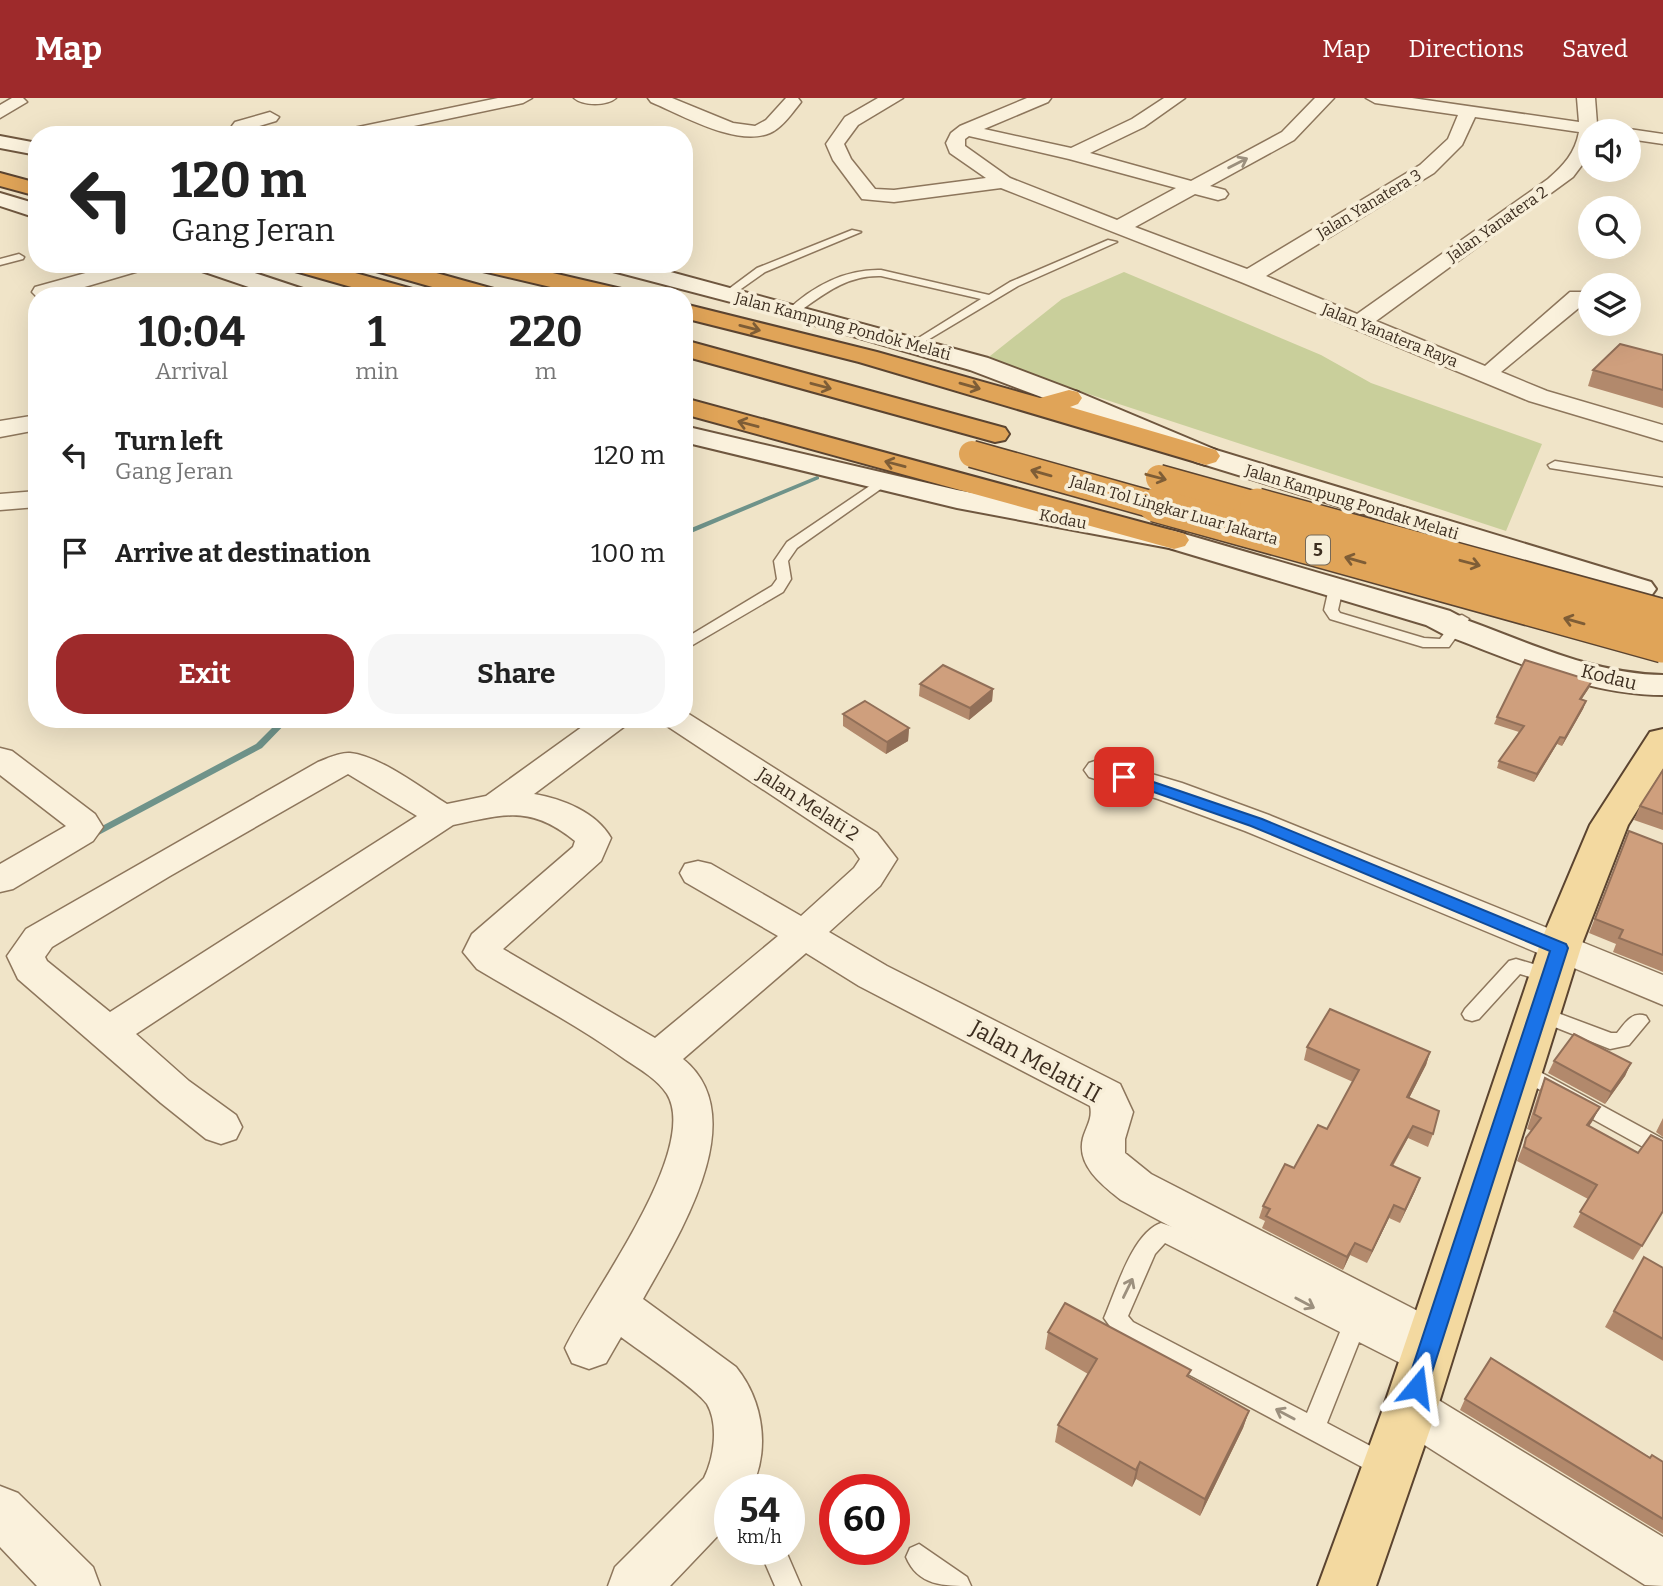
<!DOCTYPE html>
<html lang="en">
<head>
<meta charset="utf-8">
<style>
  :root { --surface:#fff; --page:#f6f6f6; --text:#222; --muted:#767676; --accent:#9e2a2b }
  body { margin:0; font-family:Bitter,serif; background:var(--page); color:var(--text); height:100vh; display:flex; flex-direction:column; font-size:26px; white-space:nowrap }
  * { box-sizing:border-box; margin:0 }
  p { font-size:23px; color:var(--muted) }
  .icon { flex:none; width:38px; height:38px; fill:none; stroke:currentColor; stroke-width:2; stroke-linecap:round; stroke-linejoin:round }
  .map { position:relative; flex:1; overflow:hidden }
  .side { position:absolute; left:28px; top:189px; width:665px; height:441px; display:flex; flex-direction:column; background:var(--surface); border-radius:28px; box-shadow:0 7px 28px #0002 }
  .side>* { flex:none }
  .top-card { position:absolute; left:28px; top:28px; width:665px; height:147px; border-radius:28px; box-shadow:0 7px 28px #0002; background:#fff; color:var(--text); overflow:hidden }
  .tools { position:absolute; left:1578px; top:21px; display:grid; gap:14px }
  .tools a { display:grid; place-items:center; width:63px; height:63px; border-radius:50%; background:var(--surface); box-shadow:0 7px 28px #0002; font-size:35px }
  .speed { position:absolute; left:714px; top:1376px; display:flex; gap:14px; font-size:35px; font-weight:700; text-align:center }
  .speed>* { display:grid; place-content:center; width:91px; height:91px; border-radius:50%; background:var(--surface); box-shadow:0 7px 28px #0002; line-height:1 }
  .speed small { font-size:18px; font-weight:400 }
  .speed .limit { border:10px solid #d22; background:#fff; color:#111 }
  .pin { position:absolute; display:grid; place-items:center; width:60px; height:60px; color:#fff; margin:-30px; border-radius:14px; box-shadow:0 4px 10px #0006 }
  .me { position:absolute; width:77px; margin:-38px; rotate:16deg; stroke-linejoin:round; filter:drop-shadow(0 0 5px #0008) }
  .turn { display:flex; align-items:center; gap:24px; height:147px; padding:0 28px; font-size:32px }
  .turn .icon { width:91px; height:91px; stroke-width:2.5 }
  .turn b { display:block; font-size:49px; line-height:60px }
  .eta { display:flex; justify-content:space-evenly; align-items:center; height:119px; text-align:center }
  .eta b { font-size:42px; font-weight:700; line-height:49px }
  .primary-button { display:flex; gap:14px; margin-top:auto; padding:14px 28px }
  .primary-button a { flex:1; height:80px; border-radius:28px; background:var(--accent); color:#fff; font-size:28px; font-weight:700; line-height:80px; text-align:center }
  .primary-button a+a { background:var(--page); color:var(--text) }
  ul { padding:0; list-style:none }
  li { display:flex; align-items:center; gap:21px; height:98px; padding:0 28px }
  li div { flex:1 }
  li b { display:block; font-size:26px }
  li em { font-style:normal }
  header { display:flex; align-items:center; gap:42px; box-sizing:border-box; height:98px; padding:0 35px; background:var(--accent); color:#fff }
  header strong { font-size:33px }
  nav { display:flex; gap:38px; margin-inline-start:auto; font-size:24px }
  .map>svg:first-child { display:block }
</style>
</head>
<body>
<header>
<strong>Map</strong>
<nav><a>Map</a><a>Directions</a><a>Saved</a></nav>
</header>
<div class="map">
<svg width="1663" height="1488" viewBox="0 0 1663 1488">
  <rect width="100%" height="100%" fill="#f0e4c8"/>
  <path fill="#c9cf9b" d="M1124 174 1321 257 1371 285 1542 346 1506 433 985 262 1062 201Z"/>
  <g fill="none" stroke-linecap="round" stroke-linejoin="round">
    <path fill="#6f938a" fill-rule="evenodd" d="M817 378 819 379V381L684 438V433Z
      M281 621H290L262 650 93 740 90 741 86 738 87 736 256 646Z"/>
    <g stroke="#8d765c" stroke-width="3">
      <path id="lane" d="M380 27H386L400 37H389L380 31Z
        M852 132 861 134 765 174 731 198 722 196 757 170Z
        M1108 142 1117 144 1018 188 916 249 912 248V244L981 201 881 178C847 177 824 196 797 215L787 213C812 188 846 171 881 172L989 197 1010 184Z
        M19 156 24 159 23 161 0 167V161Z
        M1555 363 1663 380V388L1550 370 1548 367Z
        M880 381 887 385 885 388 797 450 788 463 791 481 783 494 684 552V541L772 488 777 481 774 463 787 444Z
        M1336 486 1343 490 1338 512 1340 515 1424 540 1440 541 1457 518 1462 517 1469 521 1449 549H1423L1330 521 1324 512 1329 490Z
        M1516 861 1557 873 1560 878 1557 883 1550 885 1520 876 1479 921 1472 923 1465 921 1462 916 1465 911 1509 863Z
        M1539 908 1611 935H1617C1625 925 1632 913 1646 918L1649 923 1629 947 1610 951 1532 920 1529 915 1532 910Z
        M1520 963 1663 1041V1060L1513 977 1510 971 1513 965Z
        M1161 1125 1191 1135 1430 1257 1434 1265 1430 1273 1422 1276 1359 1244 1327 1325 1395 1361 1398 1369 1395 1377 1386 1381 1377 1377 1117 1238 1104 1220C1116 1193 1132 1135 1161 1125ZM1165 1145 1340 1234 1307 1315 1133 1224 1128 1218 1155 1156Z
        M919 1446 967 1479 971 1488C944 1488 918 1488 906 1459L910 1450Z
        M759 1451H785L801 1488H775Z"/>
    </g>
    <g stroke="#8d765c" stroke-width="3">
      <path id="street" d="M12 0H23L27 4 0 20V7Z
        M498 0H532L523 5 371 37H335L344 32Z
        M574 0H616C607 8 583 8 574 0Z
        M648 0H672L733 25 755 28 766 22 786 0H798L801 4C793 14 782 30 770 35 736 49 682 17 651 4Z
        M878 0H903L858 27 844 46 851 61 875 91 894 92 986 80 950 55 946 45 951 35 960 28 1027 0H1051L1048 4 984 31 1071 50 1132 21 1164 0H1185L1144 29 1090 55 1191 83 1282 34 1315 0H1334L1294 42 1210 88 1225 92 1228 96 1225 100 1218 102 1195 96 1135 129 1247 171 1420 67 1448 41 1458 17 1375 5 1366 0H1412L1579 24 1577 0H1595L1597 26 1614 29 1617 33H1591V55L1573 79 1376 223 1485 268 1570 194H1586L1589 199 1586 204 1501 274 1547 293 1663 327V343L1529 303 1241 184 1001 90 894 104 862 101 833 62 826 46 845 19ZM1475 19 1579 34C1575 55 1564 67 1548 81L1357 216 1266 178 1434 75 1462 47ZM969 38 1069 61 1176 90 1117 122 1010 80 965 48V41Z
        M270 14 279 19 276 23 256 29 263 37H243L232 28 235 24Z
        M1629 31 1663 36V46L1629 41V33H1622Z
        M118 166H152L149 170 54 198 37 199 32 194 35 189Z
        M37 317V332L0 339V323Z
        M37 393V409L0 412V396Z
        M684 613 877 735 897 761 880 788 829 834 887 868 1120 986 1133 1014 1125 1041V1055L1151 1076 1447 1228 1453 1243 1447 1258 1430 1264 1413 1258 1121 1102C1102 1087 1076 1067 1083 1040 1086 1029 1093 1020 1090 1008L859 888 806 855 683 961C755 1019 677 1140 643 1201L736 1269C764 1304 770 1352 751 1391H730V1425L670 1488H608L615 1469 704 1380C714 1360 719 1327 707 1306 697 1291 638 1252 621 1239L606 1265 589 1271 572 1265 565 1250C589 1198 701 1052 667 996 658 982 640 971 626 962 579 928 527 901 477 871L463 854 472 836 573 749 575 743C531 707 505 716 453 727L136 936 189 983 236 1017 242 1029 236 1041 221 1046 206 1041 161 1005 18 881 7 858 26 831 318 664C328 660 340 654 350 655 380 658 421 690 447 706L486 698 593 621H630L625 628 534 696C563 701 596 714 611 740L601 763 503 851 655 940 778 838 685 784 680 775 685 766 698 763 711 766 801 818 854 770 860 761 853 751 667 628 662 621H684ZM348 676 417 718 110 914 47 863 45 859 52 849 170 778Z
        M0 650 12 653 95 716 103 729 93 743 13 791 0 794V766L66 728 0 677Z
        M1101 661 1182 685 1269 717 1663 877V907L1245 733 1158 701 1089 679 1084 672 1089 665Z
        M1410 1288 1427 1295 1663 1439V1488L1645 1487 1393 1327 1386 1311 1393 1295Z
        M0 1388 18 1395 93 1469 100 1488H37L0 1449Z"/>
    </g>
    <g stroke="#6f573f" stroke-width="4">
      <path id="secondary" d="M0 38 37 45V57L0 50Z
        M0 95 37 106V120L0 108Z
        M193 166H228L309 193 312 198H275L196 171Z
        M602 166H641L988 260 1078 294 1216 352 1651 484 1656 491 1651 498 1640 501 1629 498 1196 364 1060 306 970 272 784 218 605 171Z
        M684 328 957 392 1174 433 1450 513 1469 523C1532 546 1595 576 1663 577V597C1587 597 1515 563 1445 537L1426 527 1169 450 957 410 684 344Z"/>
    </g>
    <g stroke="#5b4430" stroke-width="4">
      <path id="primary" d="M1663 631V671L1628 727 1583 843 1437 1311 1376 1488H1318L1383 1311 1541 843 1590 727 1650 634Z"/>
    </g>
    <g stroke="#5b4430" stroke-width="4">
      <path id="highway" d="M0 75 37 85V98L0 88Z
        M285 166H323L416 192 419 197 383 198 288 171Z
        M366 166H404L501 193 504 198H464L369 171Z
        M471 166H514L630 193 633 198H589L474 171Z
        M684 206 877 254 1040 300 1069 292 1078 294 1082 300 1078 306 1070 309 1216 352 1220 358 1216 364 1206 367 1196 364 859 264 684 220Z
        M684 242 1005 330 1009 336 1005 342 995 344 684 258Z
        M684 300 1185 436 1189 442 1185 448 1174 451 1163 448 684 316Z"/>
    </g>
    <use href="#lane" fill="#faf1dc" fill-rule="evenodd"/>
    <use href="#street" fill="#faf1dc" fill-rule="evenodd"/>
    <use href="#secondary" fill="#faf1dc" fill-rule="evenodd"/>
    <use href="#primary" fill="#f3d9a0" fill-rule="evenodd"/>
    <use href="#highway" fill="#e0a458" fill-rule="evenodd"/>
    <g stroke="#5b4430" stroke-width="29" stroke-linecap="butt">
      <path id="highway-bridge-far1" d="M972 356 1161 409
        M1159 380 1263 409"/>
    </g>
    <g stroke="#5b4430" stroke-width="36" stroke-linecap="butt">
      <path id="highway-bridge" d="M1155 407 1663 548
        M1257 407 1663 518"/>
    </g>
    <use href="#highway-bridge-far1" stroke="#e0a458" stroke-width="26"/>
    <use href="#highway-bridge" stroke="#e0a458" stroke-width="33"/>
  </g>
  <path fill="#b2896c" d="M1663 257V310L1588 288 1593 272Z
    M920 586 993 591 992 603 969 622 919 598Z
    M1589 590 1581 602 1586 603 1583 611 1562 648 1557 646 1534 684 1497 670 1499 663 1519 634 1494 626 1497 619Z
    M843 616 909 630 908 643 886 656 843 628Z
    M1663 672V732L1634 722 1640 708Z
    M1629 733 1663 746V874L1613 854 1616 846 1589 835Z
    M1307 949 1430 954 1426 967 1409 1000 1433 1036 1428 1049 1408 1040 1393 1068 1420 1080 1415 1093 1400 1125 1389 1120 1367 1165 1350 1157 1343 1172 1262 1130 1265 1123 1259 1120 1263 1108 1327 1031 1353 984 1304 962Z
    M1554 963 1631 965 1625 978 1605 1006 1548 975Z
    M1545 980 1600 1009 1589 1028 1663 1114 1633 1162 1573 1129 1588 1101 1517 1063 1526 1040 1532 1033 1527 1031 1539 994Z
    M1663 1020V1039L1656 1034Z
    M1663 1169V1263L1605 1229 1635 1175Z
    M1048 1234 1189 1279 1249 1313 1243 1330 1200 1418 1136 1381 1132 1389 1055 1344 1058 1327 1088 1276 1045 1251Z
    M1465 1301 1598 1328 1650 1359 1663 1364V1436L1460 1312Z"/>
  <path fill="#916f58" d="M1592 583 1589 590 1577 608 1580 601Z
    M993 591 992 603 969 622 970 610Z
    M1586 603 1583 611 1562 648 1565 640Z
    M909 630 908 643 886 656 887 644Z
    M1560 639 1557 646 1534 684 1537 676Z
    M1430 954 1426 967 1403 1012 1407 999Z
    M1631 965 1625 978 1605 1006 1611 994Z
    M1600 1009 1592 1024 1580 1041 1587 1027Z
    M1413 1028 1408 1040 1386 1079 1391 1067Z
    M1420 1080 1415 1093 1400 1125 1405 1112Z
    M1394 1107 1389 1120 1367 1165 1372 1153Z
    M1355 1145 1350 1157 1343 1172 1347 1159Z
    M1249 1313 1243 1330 1200 1418 1205 1401Z
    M1140 1364 1136 1381 1132 1389 1136 1372Z"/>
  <path fill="#cf9f7d" stroke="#916f58" stroke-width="2" d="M1620 246 1663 257V292L1593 272Z
    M1525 562 1592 583 1580 601 1586 603 1565 640 1560 639 1537 676 1499 663 1524 628 1497 619Z
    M943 567 993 591 970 610 920 586Z
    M865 603 909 630 887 644 843 616Z
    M1663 672V716L1640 708Z
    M1629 733 1663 746V857L1619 840 1623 832 1595 821Z
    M1330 911 1430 954 1407 999 1439 1013 1433 1036 1413 1028 1391 1067 1420 1080 1405 1112 1394 1107 1372 1153 1355 1145 1347 1159 1266 1118 1270 1111 1263 1108 1285 1066 1294 1070 1318 1027 1327 1031 1359 972 1307 949Z
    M1574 936 1631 965 1611 994 1554 963Z
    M1545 980 1600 1009 1587 1027 1638 1055 1651 1037 1663 1043V1113L1642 1148 1580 1114 1597 1087 1524 1049 1526 1040 1541 1020 1534 1016Z
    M1644 1159 1663 1170V1241L1614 1213Z
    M1065 1205 1191 1272 1187 1278 1249 1313 1205 1401 1140 1364 1136 1372 1058 1327 1097 1261 1048 1234Z
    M1491 1260 1650 1360 1652 1357 1663 1364V1421L1465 1301Z"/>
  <defs><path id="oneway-shaft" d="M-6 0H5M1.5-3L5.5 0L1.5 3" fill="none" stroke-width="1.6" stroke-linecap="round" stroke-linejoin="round" transform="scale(1.75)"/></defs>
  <g stroke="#9c907e">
    <use href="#oneway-shaft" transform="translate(1238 65) rotate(-27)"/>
    <use href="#oneway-shaft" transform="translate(1128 1190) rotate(-64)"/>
    <use href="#oneway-shaft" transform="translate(1305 1205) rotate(28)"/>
    <use href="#oneway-shaft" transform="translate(1285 1316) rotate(-152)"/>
  </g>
  <g stroke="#7e5d36">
    <use href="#oneway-shaft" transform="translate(750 230) rotate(14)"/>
    <use href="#oneway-shaft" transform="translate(821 288) rotate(15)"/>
    <use href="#oneway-shaft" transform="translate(970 288) rotate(16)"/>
    <use href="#oneway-shaft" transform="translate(748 326) rotate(-165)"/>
    <use href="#oneway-shaft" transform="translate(895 366) rotate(-165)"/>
    <use href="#oneway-shaft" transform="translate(1041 375) rotate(-164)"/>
    <use href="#oneway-shaft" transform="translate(1156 379) rotate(15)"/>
    <use href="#oneway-shaft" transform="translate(1355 462) rotate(-164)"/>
    <use href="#oneway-shaft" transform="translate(1470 465) rotate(15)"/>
    <use href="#oneway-shaft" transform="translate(1574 523) rotate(-164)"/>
  </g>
  <path fill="#1a73e8" stroke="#114b97" stroke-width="2" d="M1124 674 1262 721 1566 846 1568 850 1425 1296 1417 1299 1409 1296 1406 1289 1550 853 1251 728 1119 682 1116 679Z"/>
  <g text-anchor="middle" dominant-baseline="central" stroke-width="7" stroke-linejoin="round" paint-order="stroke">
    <g font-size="16" fill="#3d2e20" stroke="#f7eed8">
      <text transform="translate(1369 106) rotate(-31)">Jalan Yanatera 3</text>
      <text transform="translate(1497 126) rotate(-35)">Jalan Yanatera 2</text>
      <text transform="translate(843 228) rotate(15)">Jalan Kampung Pondok Melati</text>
      <text transform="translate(1390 237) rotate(22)">Jalan Yanatera Raya</text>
      <text transform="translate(1352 404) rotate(17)">Jalan Kampung Pondak Melati</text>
      <text transform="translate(1174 412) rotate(16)">Jalan Tol Lingkar Luar Jakarta</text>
      <text transform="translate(1063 421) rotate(11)">Kodau</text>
    </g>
    <rect fill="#f7eed8" stroke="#756857" stroke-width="2" x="1306" y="437.5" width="24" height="29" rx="5"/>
    <g font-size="18" font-weight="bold" fill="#3d2e20">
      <text x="1318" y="452">5</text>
    </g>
    <g font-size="19" fill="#3d2e20" stroke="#f7eed8">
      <text transform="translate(1609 579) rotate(14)">Kodau</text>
      <text transform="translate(808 706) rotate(33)">Jalan Melati 2</text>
    </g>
    <g font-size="23" fill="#3d2e20" stroke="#f7eed8">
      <text transform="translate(1036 963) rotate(29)">Jalan Melati II</text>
    </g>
  </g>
</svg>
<div class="tools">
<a><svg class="icon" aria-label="sound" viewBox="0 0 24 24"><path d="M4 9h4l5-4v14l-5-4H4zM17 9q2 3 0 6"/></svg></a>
<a><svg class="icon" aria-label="search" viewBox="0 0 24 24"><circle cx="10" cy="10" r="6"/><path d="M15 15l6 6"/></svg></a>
<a><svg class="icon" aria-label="layers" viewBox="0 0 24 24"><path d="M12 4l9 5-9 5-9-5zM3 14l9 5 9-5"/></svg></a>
</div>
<div class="speed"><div>54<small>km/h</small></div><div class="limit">60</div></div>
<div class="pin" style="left:1124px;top:679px;background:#d93025"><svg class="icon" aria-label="arrive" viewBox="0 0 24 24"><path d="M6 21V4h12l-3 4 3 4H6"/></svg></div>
<svg class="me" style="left:1417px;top:1289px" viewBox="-20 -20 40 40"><path d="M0-17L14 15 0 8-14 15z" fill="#1a73e8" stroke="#fff" stroke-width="4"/></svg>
<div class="top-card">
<div class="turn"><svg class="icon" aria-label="left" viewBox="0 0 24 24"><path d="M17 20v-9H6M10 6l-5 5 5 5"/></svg><div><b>120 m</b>Gang Jeran</div></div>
</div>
<section class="side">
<div class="eta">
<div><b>10:04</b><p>Arrival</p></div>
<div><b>1</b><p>min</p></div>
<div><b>220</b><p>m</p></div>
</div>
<ul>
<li><svg class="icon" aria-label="left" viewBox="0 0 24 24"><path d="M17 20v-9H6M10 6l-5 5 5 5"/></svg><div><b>Turn left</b><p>Gang Jeran</p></div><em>120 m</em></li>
<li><svg class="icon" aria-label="arrive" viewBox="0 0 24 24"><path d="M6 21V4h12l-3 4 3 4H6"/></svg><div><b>Arrive at destination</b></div><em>100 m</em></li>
</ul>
<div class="primary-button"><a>Exit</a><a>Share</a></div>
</section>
</div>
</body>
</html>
